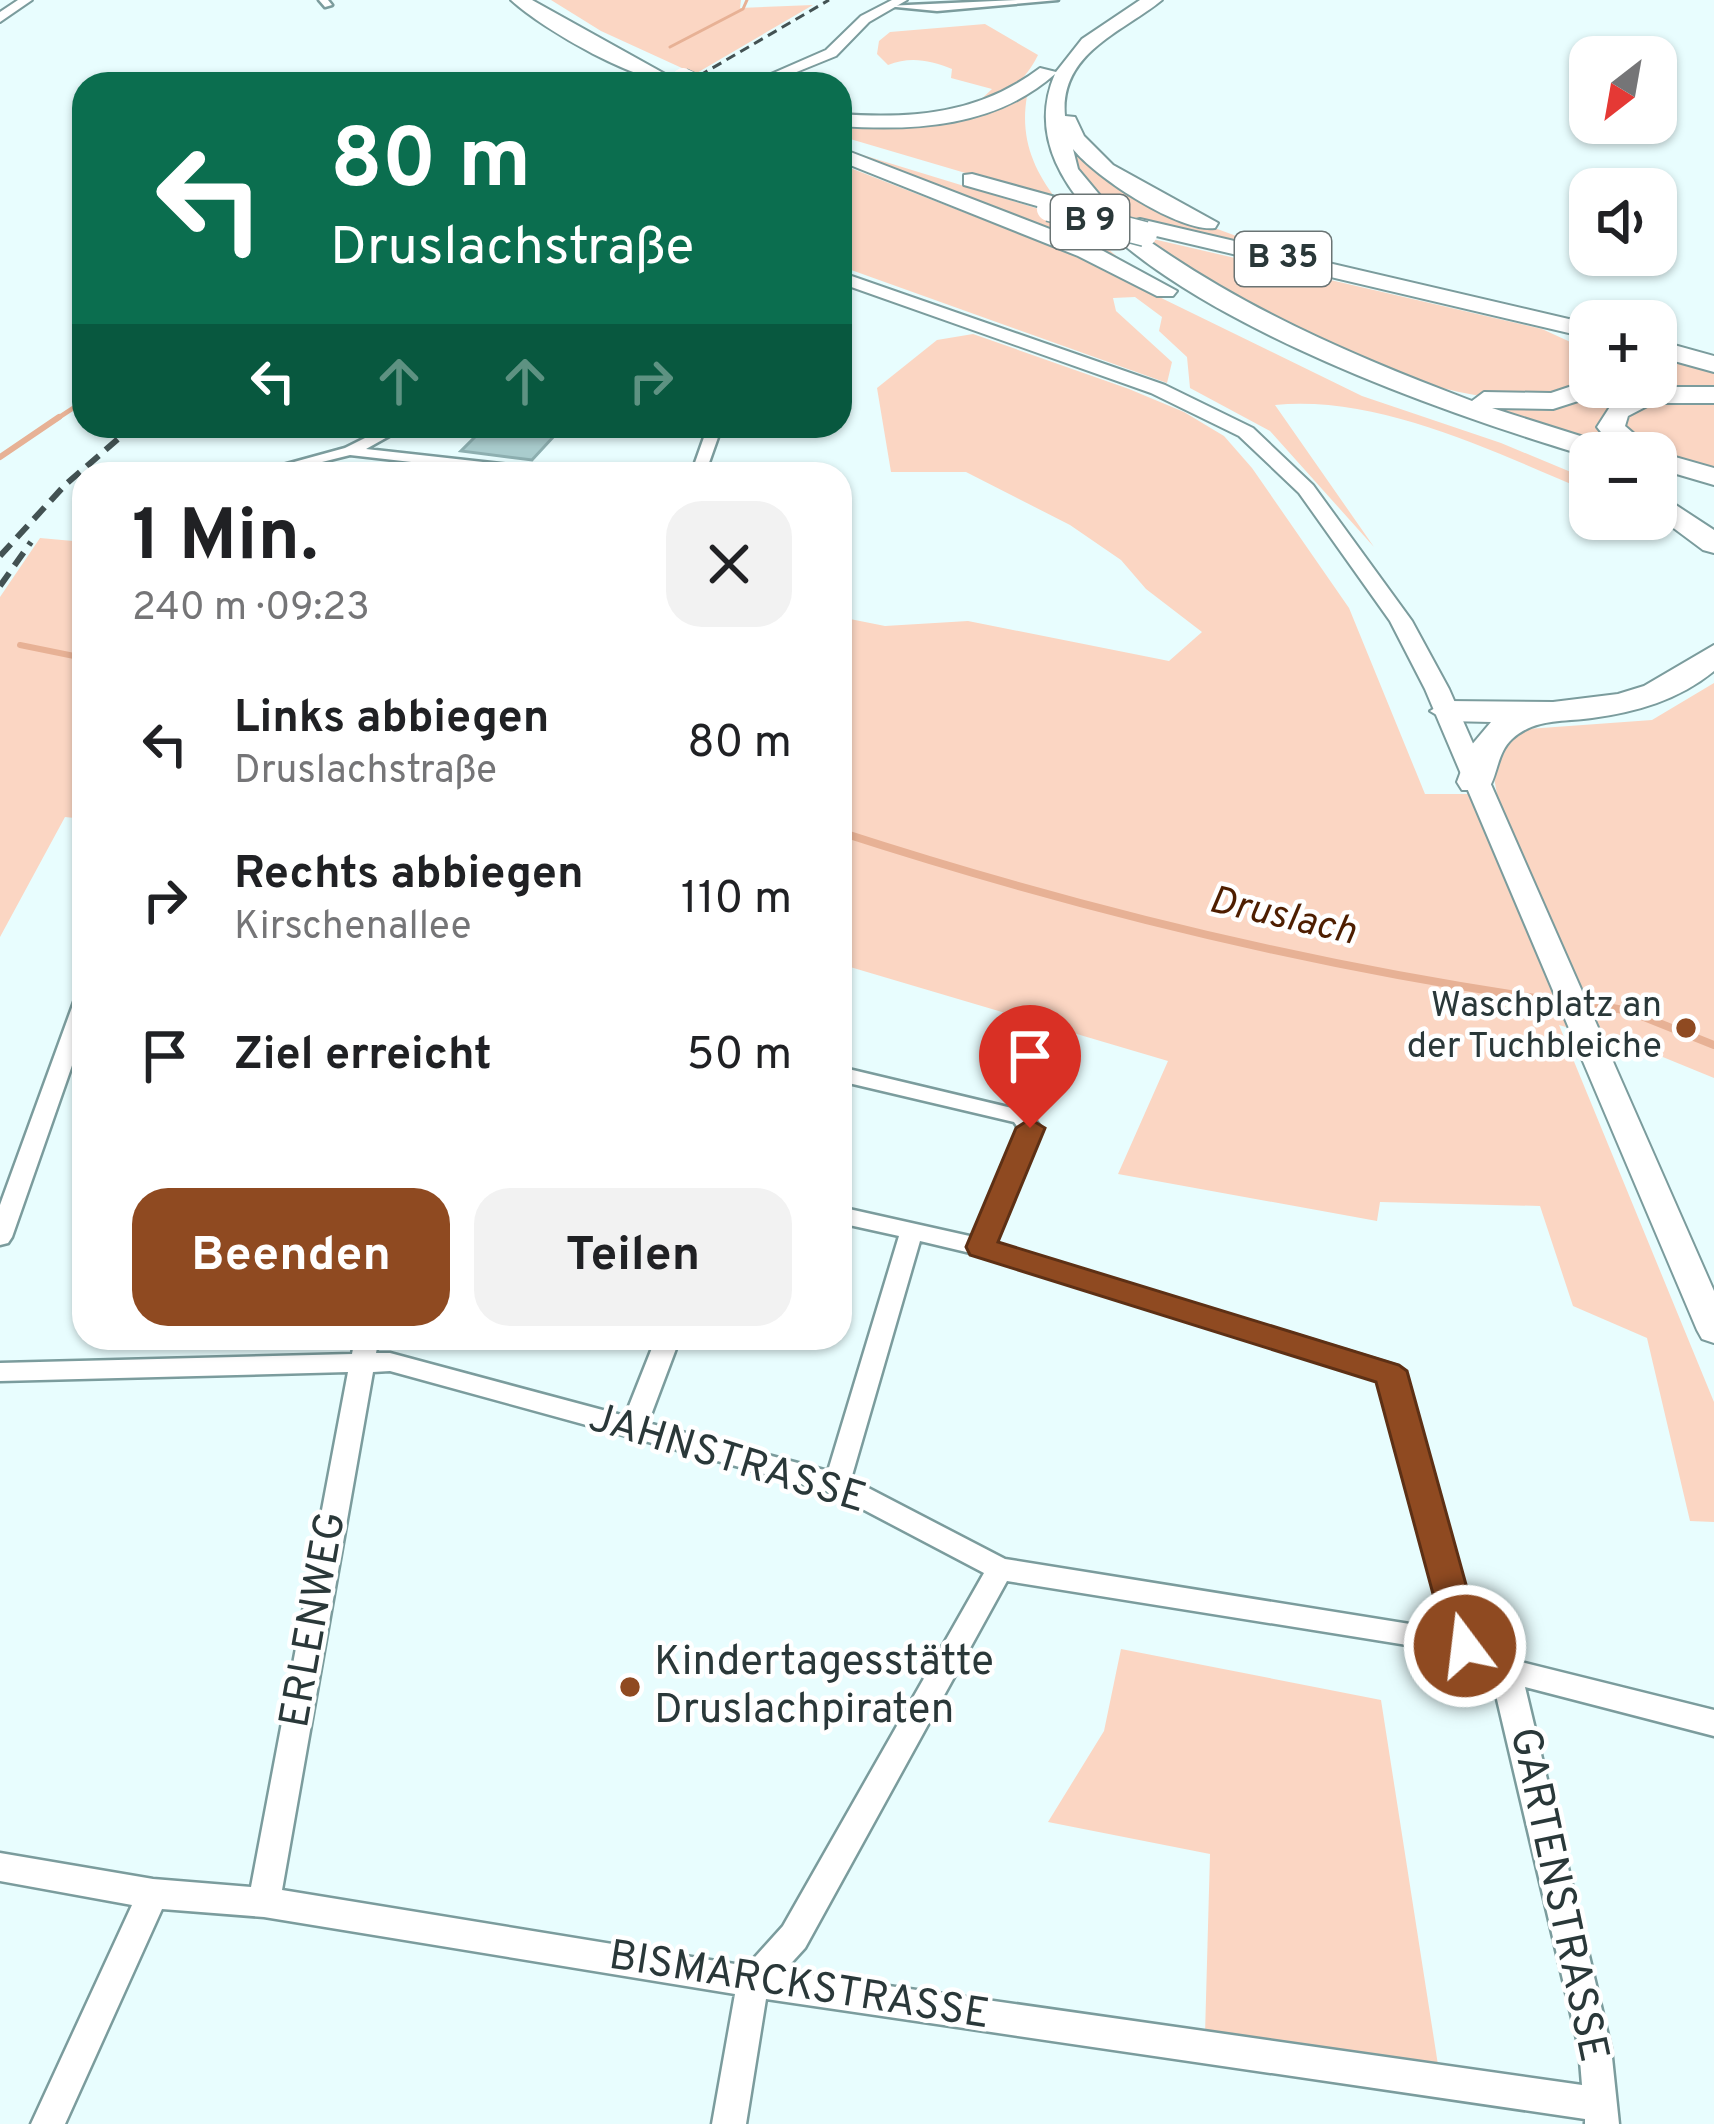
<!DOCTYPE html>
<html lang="de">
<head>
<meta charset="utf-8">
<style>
  :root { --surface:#fff; --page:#f2f2f2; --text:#202124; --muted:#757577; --accent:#8f4a21 }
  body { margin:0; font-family:Overpass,sans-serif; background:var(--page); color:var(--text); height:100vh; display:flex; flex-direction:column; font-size:45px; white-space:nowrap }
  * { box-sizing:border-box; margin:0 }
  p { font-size:39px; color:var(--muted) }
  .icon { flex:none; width:66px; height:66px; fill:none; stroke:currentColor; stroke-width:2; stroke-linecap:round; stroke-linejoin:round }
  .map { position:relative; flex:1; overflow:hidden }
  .panel { position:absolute; left:72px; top:462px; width:780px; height:888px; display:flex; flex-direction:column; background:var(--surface); border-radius:36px; box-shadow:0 3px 9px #0004 }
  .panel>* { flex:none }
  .hud { position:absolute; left:72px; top:72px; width:780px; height:366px; border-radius:36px; box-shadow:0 3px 9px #0004; background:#0b6e4f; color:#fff; overflow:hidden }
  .needle { width:78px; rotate:211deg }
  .controls { position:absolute; left:1569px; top:36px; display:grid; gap:24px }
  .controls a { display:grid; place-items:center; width:108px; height:108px; border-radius:24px; background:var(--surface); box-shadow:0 3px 9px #0004; font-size:60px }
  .pin { position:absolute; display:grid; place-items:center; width:102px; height:102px; color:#fff; margin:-123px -51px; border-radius:50% 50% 50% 0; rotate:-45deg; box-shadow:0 0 12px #0007 }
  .pin .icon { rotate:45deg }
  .me { position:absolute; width:132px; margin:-66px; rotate:345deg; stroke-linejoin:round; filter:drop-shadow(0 0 9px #0008) }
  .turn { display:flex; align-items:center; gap:42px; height:252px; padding:0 60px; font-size:54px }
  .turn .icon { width:156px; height:156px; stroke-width:2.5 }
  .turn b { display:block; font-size:84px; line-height:102px }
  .lanes { display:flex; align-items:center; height:114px; padding:0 60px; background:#0003; justify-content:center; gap:60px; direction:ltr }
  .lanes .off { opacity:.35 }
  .round { display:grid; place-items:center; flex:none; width:126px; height:126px; border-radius:36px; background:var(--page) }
  .overview { display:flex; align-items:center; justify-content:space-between; height:204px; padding:0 60px }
  h1 { font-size:72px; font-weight:700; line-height:90px }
  .button { display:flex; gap:24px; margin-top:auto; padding:24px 60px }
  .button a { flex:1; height:138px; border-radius:36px; background:var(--accent); color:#fff; font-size:48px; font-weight:700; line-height:138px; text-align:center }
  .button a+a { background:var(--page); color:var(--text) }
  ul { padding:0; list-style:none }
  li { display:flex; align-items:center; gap:36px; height:156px; padding:0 60px }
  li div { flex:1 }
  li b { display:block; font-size:45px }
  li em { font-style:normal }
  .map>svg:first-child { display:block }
</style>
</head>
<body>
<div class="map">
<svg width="1714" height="2124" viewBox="0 0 1714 2124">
  <rect width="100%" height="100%" fill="#e8fdfe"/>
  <path fill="#fbd6c3" d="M551 0H741L740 8 813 5 695 74 601 31Z
    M985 24 1038 55C1023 85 1004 96 973 107L992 89 951 78 952 69C930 60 910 56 888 65L877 54 879 41 890 32Z
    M1027 96C1020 136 1032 168 1057 200L840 136V122L1004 106Z
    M1066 131 1185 217 1282 253 1113 214 1077 167Z
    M840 148 1075 220 1130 268Z
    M840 164 1069 253 1362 396 1501 443 1590 480V492C1493 452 1381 395 1275 405L1374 547 1270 431 1190 388 1187 357 1159 331 1162 317 1135 297 1113 298 1116 311 1172 362 1167 383 840 266Z
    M1140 236 1542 329 1590 351V384C1463 444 1245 305 1140 236Z
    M973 334 1129 389 1184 412 1224 436 1252 468 1349 608 1425 794H1497L1492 767 1515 730 1652 720 1714 683V1078L1653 1053 1559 1025 1714 1402V1522L1690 1521 1647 1338 1573 1306 1540 1206 1380 1202 1377 1221 1118 1174 1168 1061 840 964V617L885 626 968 621 1169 661 1202 632 1146 589 1121 560 1070 525 966 472H891L877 388 937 340Z
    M1656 353 1714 370V392L1614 405 1603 420 1634 453 1482 407 1604 387H1656Z
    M1714 397V475L1656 453 1617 421 1634 404Z
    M40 538 84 542V549L73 563 84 564V819L65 817 0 937V597Z
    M1121 1649 1381 1700 1438 2065 1205 2035 1210 1854 1048 1822 1104 1731Z"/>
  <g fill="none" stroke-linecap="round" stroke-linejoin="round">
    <path stroke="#e7b195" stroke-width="3" d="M670 47 743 9 747 0
      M610 84 623 76"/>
    <path stroke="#e7b195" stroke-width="4.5" d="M55 420 84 401"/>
    <path stroke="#e7b195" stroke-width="6" d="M0 457 59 417
      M20 645 84 658"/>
    <path stroke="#e7b195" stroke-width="8" d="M840 832C1075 908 1319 968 1564 1002
      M1579 1002 1629 1011 1714 1045"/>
  </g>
  <path fill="#a9cccd" stroke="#8dafb0" stroke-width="3" d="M486 426H489L556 434 532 460 461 451Z"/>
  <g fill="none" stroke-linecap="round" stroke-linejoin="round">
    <g stroke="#7b9c9d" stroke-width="5">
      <path id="street" d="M319 0H328L332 5 325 7Z
        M1017 0H1058L937 11 886 6Z
        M389 426H407L366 449 555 470 562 474H517L350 455 274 474H250L345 448Z
        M708 426H722L705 474H691Z
        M84 996V1031L12 1237 8 1243 0 1245V1205L74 1002Z
        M840 1067 1029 1112 1041 1128 994 1243 1397 1366 1407 1380 1477 1639 1509 1659 1714 1710V1736L1525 1687 1611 2048 1619 2124H1585V2119L766 1999 746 2124H712L735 1994 264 1917 162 1909 65 2124H31L132 1905 0 1881V1853L153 1879 251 1887 348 1372 0 1381V1363L352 1354 355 1338H379L376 1353H390L625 1416 656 1338H680L648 1423 828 1471 899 1236 840 1223V1207L974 1237 1019 1129 1014 1122 840 1081ZM920 1241 979 1255 1379 1380 1384 1384 1447 1630 1005 1559 851 1479ZM390 1371 830 1492 984 1573 783 1926 747 1966 282 1890 373 1372ZM1007 1581 1407 1645 1458 1656 1492 1678 1579 2048 1582 2085 784 1971 805 1948Z"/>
    </g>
    <g stroke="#7b9c9d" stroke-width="4">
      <path id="secondary" d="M18 0H32L0 22V12Z
        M892 0H907L869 22 836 56 767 84H748L826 50 861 16Z
        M840 272 1165 385 1253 428 1313 485 1412 621 1449 689 1714 1291V1343L1702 1339 1697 1330 1425 689 1390 621 1299 493 1239 436 1151 393 840 283Z"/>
    </g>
    <g stroke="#7b9c9d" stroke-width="4">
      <path id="highway" d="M511 0H532L683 84C638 84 545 31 511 0Z
        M1140 0H1162C1123 32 1059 53 1065 116L1075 117 1084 136 1113 165 1218 223 1215 228C1180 233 1095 177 1073 149L1078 169 1123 223 1130 228 1132 221 1140 219 1590 324V338L1135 231C1239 307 1352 356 1472 401L1484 392 1551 393 1590 380V387H1607L1603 393 1553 409 1492 408 1612 446 1597 427 1615 399 1653 387H1714V403H1653L1628 416 1625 426 1654 451 1714 468V485L1656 468V453H1590V457C1464 419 973 264 1055 74 995 127 916 131 840 126V114C914 119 979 114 1040 68L1056 72 1082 39Z
        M840 148 1094 246 1177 291 1173 296H1157L1078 256 840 161Z
        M972 174 1059 198 1062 203 1051 210 964 185V175Z
        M1656 340 1714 356V372L1656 356Z
        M1656 492 1714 530V553L1703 550 1656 515Z
        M1714 645V671C1679 700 1636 712 1592 718 1564 722 1535 718 1512 739 1497 753 1498 774 1488 790H1462L1457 782 1470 747 1491 722 1447 721 1430 711 1447 701 1553 702 1618 694 1644 686Z"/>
    </g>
    <use href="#street" fill="#fff" fill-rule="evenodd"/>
    <use href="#secondary" fill="#fff" fill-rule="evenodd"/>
    <use href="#highway" fill="#fff" fill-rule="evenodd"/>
    <path stroke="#435253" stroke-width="3" stroke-dasharray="10 6" stroke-linecap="butt" d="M685 84 829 0"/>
    <path stroke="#435253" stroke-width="6" stroke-dasharray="16 9" stroke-linecap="butt" d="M0 556 65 485 133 426
      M0 586 31 542"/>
    <g stroke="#7b9c9d" stroke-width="21" stroke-linecap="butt">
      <path id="highway-bridge-far1" d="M683 78 696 84"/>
    </g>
    <g stroke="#7b9c9d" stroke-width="27" stroke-linecap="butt">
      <path id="highway-bridge" d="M1049 209 1145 234"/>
    </g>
    <use href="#highway-bridge-far1" stroke="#fff" stroke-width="20"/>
    <use href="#highway-bridge" stroke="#fff" stroke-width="24"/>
  </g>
  <path fill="#8f4a21" stroke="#5d3015" stroke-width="3" d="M1030 1119 1045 1128 998 1242 1399 1365 1407 1371 1483 1646 1478 1657 1465 1662 1452 1657 1447 1646 1376 1382 970 1255 966 1247 1016 1128Z"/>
  <g fill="#8f4a21" stroke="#fff" stroke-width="4.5">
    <circle cx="1686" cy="1028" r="12"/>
    <circle cx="630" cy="1687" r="12"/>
  </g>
  <g text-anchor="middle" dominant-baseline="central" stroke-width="9" stroke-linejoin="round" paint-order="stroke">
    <g fill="#fff" stroke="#6a7474" stroke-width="3">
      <rect x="1051" y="195" width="78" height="54" rx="9"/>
      <rect x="1235" y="232" width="96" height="54" rx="9"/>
    </g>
    <g font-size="33" font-weight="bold" fill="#2a3839">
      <text x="1090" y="222">B 9</text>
      <text x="1283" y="259">B 35</text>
    </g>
    <g font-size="36" fill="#2a3839" stroke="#fff" text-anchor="end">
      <text x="1662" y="1007">Waschplatz an<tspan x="1662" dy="41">der Tuchbleiche</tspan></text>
    </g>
    <g font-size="39" font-style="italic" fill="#4e1e00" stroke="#fff">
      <text transform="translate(1282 918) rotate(13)">Druslach</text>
    </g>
    <g font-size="42" fill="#2a3839" stroke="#fff">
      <text transform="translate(727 1460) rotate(17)">JAHNSTRASSE</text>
      <text transform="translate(315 1620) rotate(-80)">ERLENWEG</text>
      <text transform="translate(1557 1895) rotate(78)">GARTENSTRASSE</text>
      <text transform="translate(799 1987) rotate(9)">BISMARCKSTRASSE</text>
    </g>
    <g font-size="42" fill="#2a3839" stroke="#fff" text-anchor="start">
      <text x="654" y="1663">Kindertagesstätte<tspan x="654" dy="48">Druslachpiraten</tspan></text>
    </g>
  </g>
</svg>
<div class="controls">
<a><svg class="needle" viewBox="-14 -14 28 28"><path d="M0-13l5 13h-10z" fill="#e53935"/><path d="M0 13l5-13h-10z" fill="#757577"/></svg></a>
<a><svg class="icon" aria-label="sound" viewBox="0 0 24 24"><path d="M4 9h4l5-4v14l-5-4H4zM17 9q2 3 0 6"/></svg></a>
<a>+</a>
<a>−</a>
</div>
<div class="pin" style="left:1030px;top:1128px;background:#d93025"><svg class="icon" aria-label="arrive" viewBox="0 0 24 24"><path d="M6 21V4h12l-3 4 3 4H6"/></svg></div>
<svg class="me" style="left:1465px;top:1646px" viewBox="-20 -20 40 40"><circle r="17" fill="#8f4a21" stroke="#fff" stroke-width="3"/><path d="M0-11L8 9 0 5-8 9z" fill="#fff"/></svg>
<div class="hud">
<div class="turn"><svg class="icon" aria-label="left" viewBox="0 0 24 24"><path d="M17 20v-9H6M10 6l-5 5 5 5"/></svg><div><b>80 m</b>Druslachstraße</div></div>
<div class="lanes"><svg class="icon" aria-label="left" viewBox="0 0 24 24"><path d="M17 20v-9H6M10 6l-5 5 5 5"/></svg><svg class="icon off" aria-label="ahead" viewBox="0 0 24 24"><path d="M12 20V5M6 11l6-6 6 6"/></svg><svg class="icon off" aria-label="ahead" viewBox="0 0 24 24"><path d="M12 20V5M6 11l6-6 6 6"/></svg><svg class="icon off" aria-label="right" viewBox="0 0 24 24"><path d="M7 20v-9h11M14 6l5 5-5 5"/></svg></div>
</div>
<section class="panel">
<div class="overview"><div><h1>1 Min.</h1><p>240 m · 09:23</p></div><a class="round"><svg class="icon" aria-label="close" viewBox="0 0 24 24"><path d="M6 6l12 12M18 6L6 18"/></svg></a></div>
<ul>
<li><svg class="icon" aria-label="left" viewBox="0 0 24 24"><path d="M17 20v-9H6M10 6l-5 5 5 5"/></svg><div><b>Links abbiegen</b><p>Druslachstraße</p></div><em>80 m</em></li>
<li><svg class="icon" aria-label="right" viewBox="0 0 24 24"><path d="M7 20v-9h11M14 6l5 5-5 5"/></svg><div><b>Rechts abbiegen</b><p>Kirschenallee</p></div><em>110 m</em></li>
<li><svg class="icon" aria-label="arrive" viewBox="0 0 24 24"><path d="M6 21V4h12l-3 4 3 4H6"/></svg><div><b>Ziel erreicht</b></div><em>50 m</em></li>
</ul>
<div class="button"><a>Beenden</a><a>Teilen</a></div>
</section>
</div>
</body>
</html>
